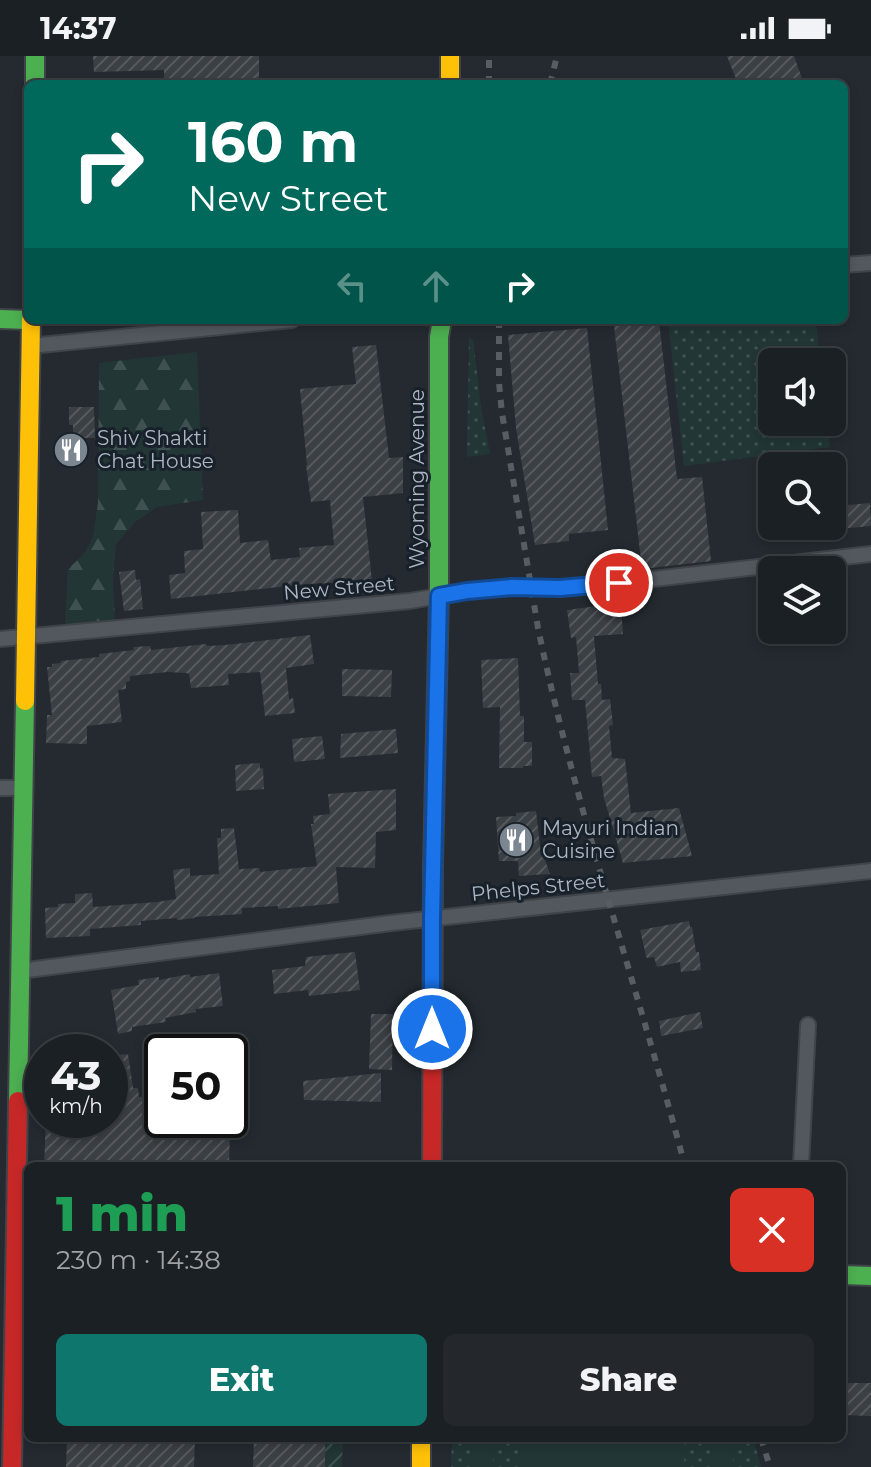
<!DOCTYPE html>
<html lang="en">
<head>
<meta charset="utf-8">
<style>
  :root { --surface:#1b2024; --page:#24282c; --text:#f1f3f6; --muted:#a0a3a6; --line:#393e41; --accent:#0f766e }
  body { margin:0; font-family:Montserrat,sans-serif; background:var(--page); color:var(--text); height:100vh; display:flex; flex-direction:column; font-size:30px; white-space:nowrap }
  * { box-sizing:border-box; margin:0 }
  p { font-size:26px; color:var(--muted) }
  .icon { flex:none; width:44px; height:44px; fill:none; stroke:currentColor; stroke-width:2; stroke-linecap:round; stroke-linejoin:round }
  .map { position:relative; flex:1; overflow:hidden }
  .details { position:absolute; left:24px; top:1106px; width:822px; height:280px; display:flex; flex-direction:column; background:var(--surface); border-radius:12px; box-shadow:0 4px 12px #0003,0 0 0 2px var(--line) }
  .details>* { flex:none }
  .hud { position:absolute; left:24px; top:24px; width:824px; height:244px; border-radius:12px; box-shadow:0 4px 12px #0003,0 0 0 2px var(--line); background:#00695c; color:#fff; overflow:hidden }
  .fabs { position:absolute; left:758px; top:292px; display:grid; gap:16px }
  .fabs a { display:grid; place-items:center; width:88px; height:88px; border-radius:12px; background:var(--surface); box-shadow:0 4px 12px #0003,0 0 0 2px var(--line); font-size:40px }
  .speed { position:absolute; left:24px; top:978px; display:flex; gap:16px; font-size:40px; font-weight:700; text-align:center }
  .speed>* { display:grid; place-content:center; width:104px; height:104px; border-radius:50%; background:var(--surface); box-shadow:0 4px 12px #0003,0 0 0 2px var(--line); line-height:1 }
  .speed small { font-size:20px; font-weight:400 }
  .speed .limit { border:4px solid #111; border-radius:12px; background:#fff; color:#111 }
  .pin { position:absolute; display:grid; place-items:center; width:68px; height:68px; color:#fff; margin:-34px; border:4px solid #fff; border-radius:50%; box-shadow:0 2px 8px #0007 }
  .me { position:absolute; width:88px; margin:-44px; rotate:0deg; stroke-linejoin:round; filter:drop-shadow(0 0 6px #0008) }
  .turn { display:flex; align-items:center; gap:28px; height:168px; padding:0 32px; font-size:36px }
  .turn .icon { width:104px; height:104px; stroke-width:2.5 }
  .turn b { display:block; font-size:56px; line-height:68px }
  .lanes { display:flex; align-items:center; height:76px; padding:0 32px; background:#0003; justify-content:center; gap:40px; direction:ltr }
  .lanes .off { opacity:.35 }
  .round { display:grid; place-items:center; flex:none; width:84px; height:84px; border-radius:12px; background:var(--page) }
  .overview { display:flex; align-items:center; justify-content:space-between; height:136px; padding:0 32px }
  h1 { font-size:48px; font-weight:800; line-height:60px; color:#1e9e55 }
  .action { display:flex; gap:16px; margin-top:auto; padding:16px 32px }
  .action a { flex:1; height:92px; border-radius:12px; background:var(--accent); color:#fff; font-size:32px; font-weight:800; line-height:92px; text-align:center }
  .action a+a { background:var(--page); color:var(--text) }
  .status { display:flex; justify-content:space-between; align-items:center; height:56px; padding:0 40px; background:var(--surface); direction:ltr }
  .status svg { height:22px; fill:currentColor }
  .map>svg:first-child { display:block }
</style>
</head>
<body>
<div class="status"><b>14:37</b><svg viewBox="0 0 49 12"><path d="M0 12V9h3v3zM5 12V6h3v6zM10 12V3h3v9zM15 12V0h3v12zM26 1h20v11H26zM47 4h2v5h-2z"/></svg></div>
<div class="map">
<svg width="871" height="1411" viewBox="0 0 871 1411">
  <defs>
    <pattern id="grass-dots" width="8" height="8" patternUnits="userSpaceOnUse" patternTransform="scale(2)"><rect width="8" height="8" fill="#223636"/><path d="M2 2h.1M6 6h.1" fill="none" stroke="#3f5151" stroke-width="1.8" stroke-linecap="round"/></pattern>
    <pattern id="forest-firs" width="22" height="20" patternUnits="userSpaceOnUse" patternTransform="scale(2)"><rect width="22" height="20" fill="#223636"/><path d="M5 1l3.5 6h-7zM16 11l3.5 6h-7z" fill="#3f5151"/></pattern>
    <pattern id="garden-furrows" width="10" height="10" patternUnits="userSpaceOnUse" patternTransform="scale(2)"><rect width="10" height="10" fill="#223636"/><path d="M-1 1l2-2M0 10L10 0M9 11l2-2" fill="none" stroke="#3f5151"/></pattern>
    <pattern id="building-hatch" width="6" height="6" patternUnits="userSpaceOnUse" patternTransform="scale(2)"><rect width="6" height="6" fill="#3b4045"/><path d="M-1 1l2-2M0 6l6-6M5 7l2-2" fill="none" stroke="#55595e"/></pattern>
  </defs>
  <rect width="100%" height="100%" fill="#242a30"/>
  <path fill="url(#grass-dots)" d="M668 264H816L820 306H772V366H827L830 391 684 410Z
    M469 282 473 283 481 351 490 398 467 401Z
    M452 1382H753L761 1411H451Z"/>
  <path fill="url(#forest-firs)" d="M197 296 203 444 157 451 135 466 116 488 113 525 115 566 65 570 68 513 85 497 93 481 98 447 99 307Z"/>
  <path fill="url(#garden-furrows)" d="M325 1382H343L342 1411H325Z"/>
  <path fill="#223636" d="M473 1382H494L493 1411H473Z
    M520 1382H685L684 1411H520Z
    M714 1382H734L733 1411H714Z"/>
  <path fill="url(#building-hatch)" d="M93 0H259V28H164V14L94 16Z
    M727 0H794L804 28H738Z
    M659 265 677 423 702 421 711 505 642 513 614 270Z
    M587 272 608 474 569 478V485L535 489 516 372 508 279Z
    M376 289 389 402 403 401V437L363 441 372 525 338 528V527L306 528 171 543 169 519 185 517 184 495 203 493 201 456 238 454 240 487 268 484 271 504 300 501 299 492 334 489 330 444 311 446 306 409H307L300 333 356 328 352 291Z
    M69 351H94L95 382H73V369H69Z
    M870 447 871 470 839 473 837 450Z
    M135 514 136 524 140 523 143 553 124 555 119 516Z
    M619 547V551H621L623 578 594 580 598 628H601L602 644 610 643 613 669 609 670 612 702 625 703 631 757 679 752 692 800 623 807 604 742 601 720 592 721 585 644H572L570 617H579L576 581 571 582 567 554Z
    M310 579 314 608 286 612 289 643 293 642 295 657 265 660 260 616 228 618 229 629 191 632 189 618 186 617 167 616 130 620V625L126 626V633L118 634 122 666 87 670V688L46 687 47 659H52L47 611H52V608L61 607V605L99 601V598L134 594 133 591 150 590 151 594 206 588 207 590 226 589Z
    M518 602 520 660H524V686H532V710H523V712H499L500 651 483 652 481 604Z
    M342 613 392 614 391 641 342 640Z
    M396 673 398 697 340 702 341 678Z
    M322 680 325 703 294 706 292 683Z
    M260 707V713L263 712 264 733 236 735 235 709Z
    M396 733V774L376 776 375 812 336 811 339 847 278 853V850L242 852V858L194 861 195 862 177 864V862L141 865V869L90 873V880L46 882 45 852 58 851V848L75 847V838L92 837 93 851 157 846 176 843 173 814 190 812V820L219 818 217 782H221V773L234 772 239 813 259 812 260 816 317 810 311 768H314L313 760 330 758 328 738Z
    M536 755 540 790 550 818 519 820 518 805H499L496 761 516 760V757Z
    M689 865 690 871H692L696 896H699L701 914 681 916 680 906 657 911 654 901 647 902 646 900 640 874Z
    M355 896 360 934 309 940 308 934 274 938 272 914 305 910 306 901Z
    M219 917 223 950 195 953 196 956 165 962 166 966 132 971V975L118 978 111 934 139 929 138 924 159 921V924L190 918V921Z
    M700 956 703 972 661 980 659 965Z
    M371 958H393L392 1014 369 1013Z
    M128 998 133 1032H138L139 1041 162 1038V1064H173V1072L230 1073 229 1110 172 1108V1110H44L46 1064H110V1033H115L111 1007 113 1006 112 1000Z
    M381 1017V1046L304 1044 303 1025Z
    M842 1327H871V1360L842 1359Z
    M67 1382H195L194 1411H66Z
    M254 1382H325V1411H253Z"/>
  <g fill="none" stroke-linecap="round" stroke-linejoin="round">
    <g stroke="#404449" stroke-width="18">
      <path id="street" d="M844 209 871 207
        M30 290 292 264
        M0 583 410 545 467 535 512 531 560 532 619 527 871 498
        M0 732H23
        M20 915 391 867 871 815
        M801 1110 808 969"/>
    </g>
    <g stroke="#404449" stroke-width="22">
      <path id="fast" d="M35 0V28
        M0 263 28 264
        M433 809 439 540V281L442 264
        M18 1045 25 645
        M842 1219 871 1220"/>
    </g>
    <g stroke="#404449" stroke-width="22">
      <path id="slow" d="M450 0V28
        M25 645 31 264
        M421 1382V1411"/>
    </g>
    <g stroke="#404449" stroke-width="22">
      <path id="jam" d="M432 1110 433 809
        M12 1411 18 1045"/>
    </g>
    <use href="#street" stroke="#53585f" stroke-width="14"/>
    <use href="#fast" stroke="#4caf50" stroke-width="18"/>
    <use href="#slow" stroke="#ffc107" stroke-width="18"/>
    <use href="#jam" stroke="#c62828" stroke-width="18"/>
    <path stroke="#575d62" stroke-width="6" stroke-dasharray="8 8" stroke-linecap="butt" d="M489 28V0
      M550 28 557 0
      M499 264V327L502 357 538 572C576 754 637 930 685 1110
      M761 1382 770 1411"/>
  </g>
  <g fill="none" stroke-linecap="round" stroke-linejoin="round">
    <g stroke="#114b97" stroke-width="20">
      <path id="route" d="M432 973V863L439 540 467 535 512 531 560 532 619 527"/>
    </g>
    <use href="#route" stroke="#1a73e8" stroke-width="14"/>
  </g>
  <defs>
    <g id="restaurant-disc" transform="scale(1.8)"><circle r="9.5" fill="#7c8690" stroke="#18212a"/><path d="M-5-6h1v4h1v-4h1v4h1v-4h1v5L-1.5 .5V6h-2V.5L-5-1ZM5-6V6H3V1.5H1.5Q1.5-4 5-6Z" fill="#fff"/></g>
  </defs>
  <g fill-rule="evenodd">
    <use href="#restaurant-disc" x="71" y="394"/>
    <use href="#restaurant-disc" x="516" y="784"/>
  </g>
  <g text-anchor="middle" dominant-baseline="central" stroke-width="6" stroke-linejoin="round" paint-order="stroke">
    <g font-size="20" fill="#acb7c3" stroke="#18212a" text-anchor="start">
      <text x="97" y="382">Shiv Shakti<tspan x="97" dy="23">Chat House</tspan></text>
      <text x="542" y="772">Mayuri Indian<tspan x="542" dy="23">Cuisine</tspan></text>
    </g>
    <g font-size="20" fill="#acb7c3" stroke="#18212a">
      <text transform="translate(417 423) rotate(-90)">Wyoming Avenue</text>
      <text transform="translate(339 532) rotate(-5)">New Street</text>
      <text transform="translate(538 831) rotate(-6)">Phelps Street</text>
    </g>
  </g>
</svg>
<div class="fabs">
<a><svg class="icon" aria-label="sound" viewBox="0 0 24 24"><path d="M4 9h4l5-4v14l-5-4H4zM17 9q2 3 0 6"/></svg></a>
<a><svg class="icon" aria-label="search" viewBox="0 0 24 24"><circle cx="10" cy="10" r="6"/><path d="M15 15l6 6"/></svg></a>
<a><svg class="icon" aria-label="layers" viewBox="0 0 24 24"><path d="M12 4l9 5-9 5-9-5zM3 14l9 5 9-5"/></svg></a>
</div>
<div class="speed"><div>43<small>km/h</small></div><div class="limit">50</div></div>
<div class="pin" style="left:619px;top:527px;background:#d93025"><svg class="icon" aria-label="arrive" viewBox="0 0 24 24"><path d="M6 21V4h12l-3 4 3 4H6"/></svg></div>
<svg class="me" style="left:432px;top:973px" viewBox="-20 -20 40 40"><circle r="17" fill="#1a73e8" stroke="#fff" stroke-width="3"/><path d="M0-11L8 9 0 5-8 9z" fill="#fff"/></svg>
<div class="hud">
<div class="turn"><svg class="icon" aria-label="right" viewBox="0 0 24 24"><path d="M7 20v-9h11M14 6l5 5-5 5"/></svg><div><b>160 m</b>New Street</div></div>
<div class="lanes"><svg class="icon off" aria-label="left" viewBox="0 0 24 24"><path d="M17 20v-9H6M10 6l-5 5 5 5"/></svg><svg class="icon off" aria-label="ahead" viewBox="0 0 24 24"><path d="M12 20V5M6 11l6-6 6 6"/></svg><svg class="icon" aria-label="right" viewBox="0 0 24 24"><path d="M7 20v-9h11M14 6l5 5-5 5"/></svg></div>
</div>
<section class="details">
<div class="overview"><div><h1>1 min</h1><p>230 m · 14:38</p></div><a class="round" style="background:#d93025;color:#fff"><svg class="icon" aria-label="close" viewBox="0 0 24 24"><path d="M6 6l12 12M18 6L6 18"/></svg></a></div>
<div class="action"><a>Exit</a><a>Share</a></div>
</section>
</div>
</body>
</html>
